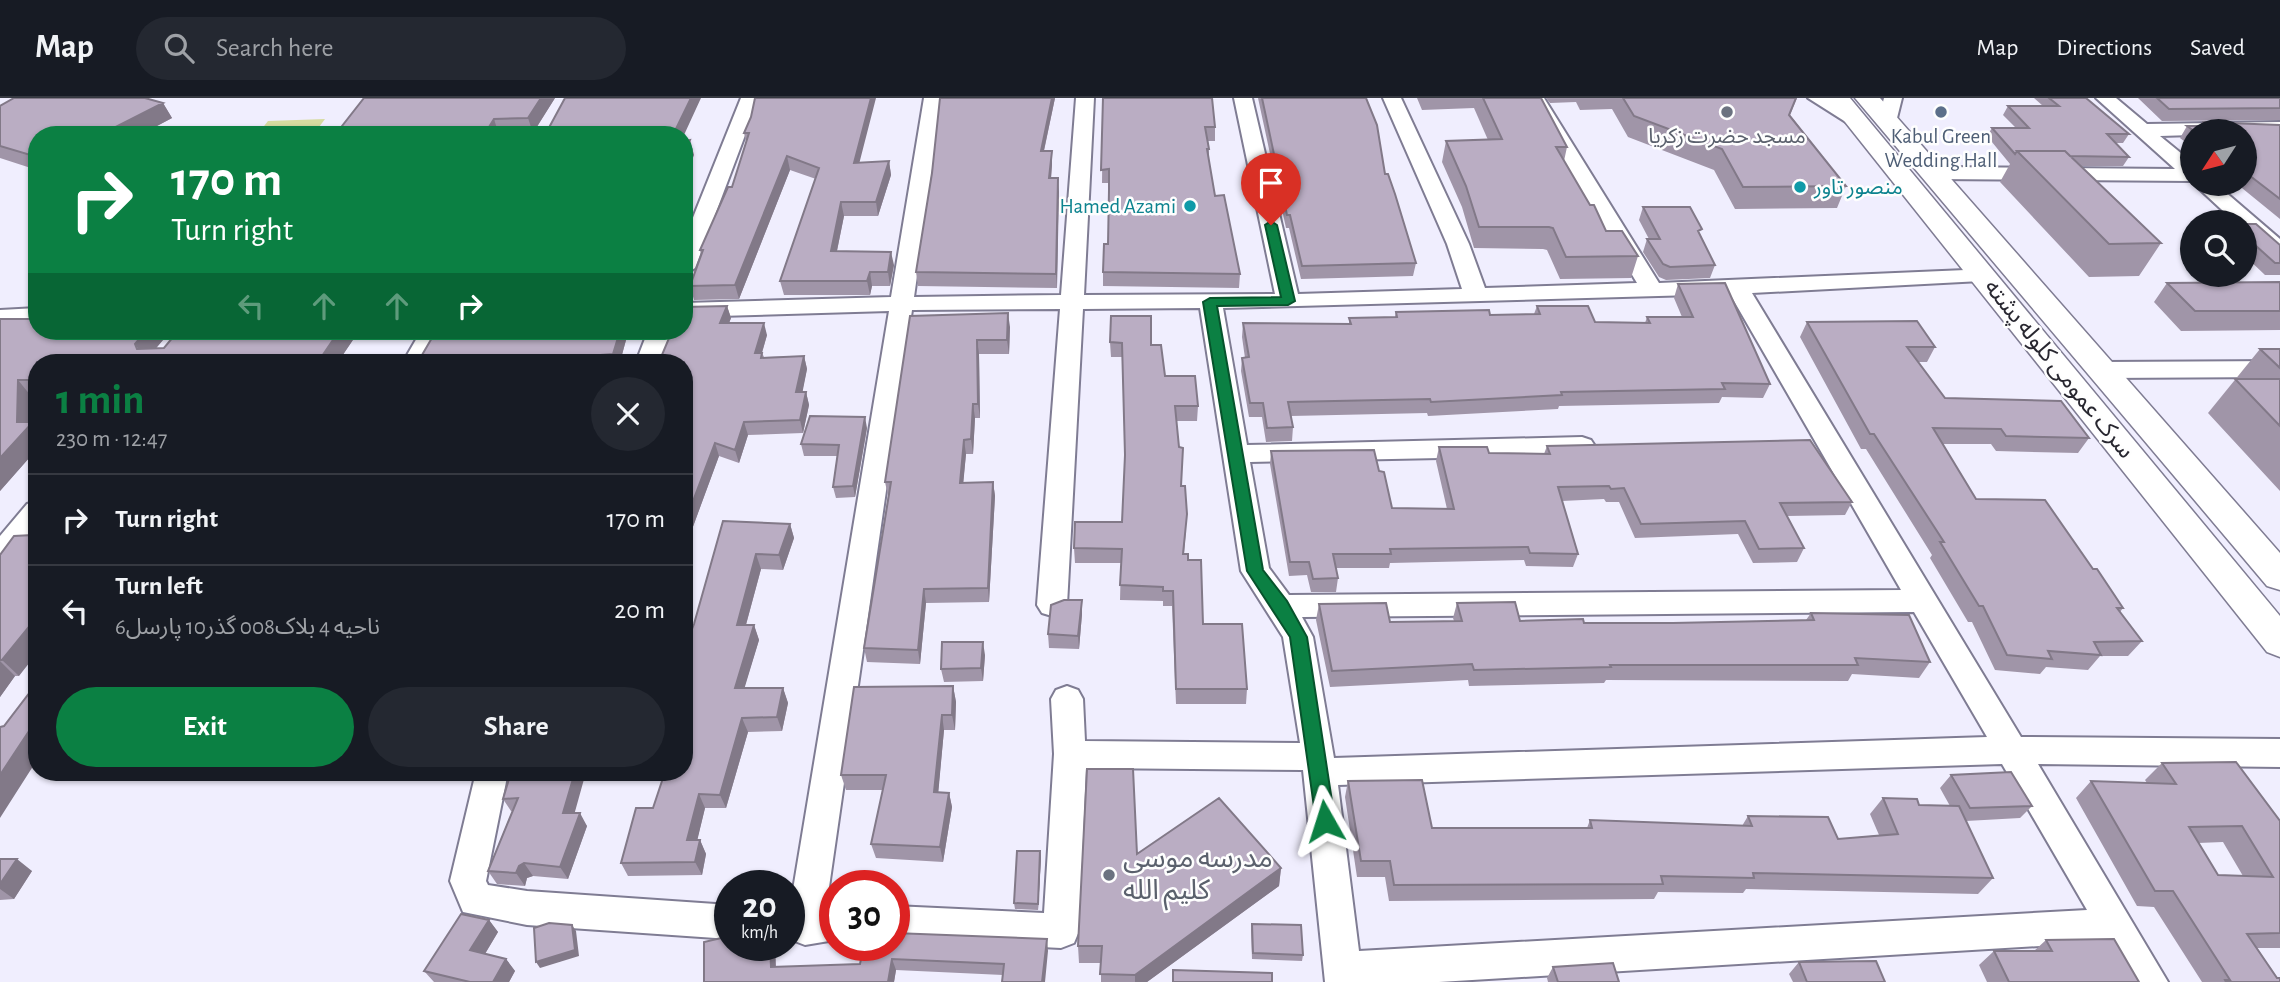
<!DOCTYPE html>
<html lang="en">
<head>
<meta charset="utf-8">
<style>
  :root { --surface:#171b24; --page:#242831; --text:#f1f3f6; --muted:#9ea1a6; --line:#363941; --accent:#0b8043 }
  body { margin:0; font-family:"Alegreya Sans","Noto Sans Arabic",sans-serif; background:var(--page); color:var(--text); height:100vh; display:flex; flex-direction:column; font-size:26px; white-space:nowrap }
  * { box-sizing:border-box; margin:0 }
  p { font-size:23px; color:var(--muted) }
  .icon { flex:none; width:38px; height:38px; fill:none; stroke:currentColor; stroke-width:2; stroke-linecap:round; stroke-linejoin:round }
  .map { position:relative; flex:1; overflow:hidden }
  .side { position:absolute; left:28px; top:256px; width:665px; height:427px; display:flex; flex-direction:column; background:var(--surface); border-radius:28px; box-shadow:0 2px 5px #0004 }
  .side>* { flex:none }
  .hud { position:absolute; left:28px; top:28px; width:665px; height:214px; border-radius:28px; box-shadow:0 2px 5px #0004; background:#0b8043; color:#fff; overflow:hidden }
  .needle { width:46px; rotate:234deg }
  .buttons { position:absolute; left:2180px; top:21px; display:grid; gap:14px }
  .buttons a { display:grid; place-items:center; width:77px; height:77px; border-radius:50%; background:var(--surface); box-shadow:0 2px 5px #0004; font-size:35px }
  .speed { position:absolute; left:714px; top:772px; display:flex; gap:14px; font-size:35px; font-weight:700; text-align:center }
  .speed>* { display:grid; place-content:center; width:91px; height:91px; border-radius:50%; background:var(--surface); box-shadow:0 2px 5px #0004; line-height:1 }
  .speed small { font-size:18px; font-weight:400 }
  .speed .limit { border:10px solid #d22; background:#fff; color:#111 }
  .pin { position:absolute; display:grid; place-items:center; width:60px; height:60px; color:#fff; margin:-72px -30px; border-radius:50% 50% 50% 0; rotate:-45deg; box-shadow:0 0 7px #0007 }
  .pin .icon { rotate:45deg }
  .me { position:absolute; width:77px; margin:-38px; rotate:354deg; stroke-linejoin:round; filter:drop-shadow(0 0 5px #0008) }
  .turn { display:flex; align-items:center; gap:24px; height:147px; padding:0 28px; font-size:32px }
  .turn .icon { width:91px; height:91px; stroke-width:2.5 }
  .turn b { display:block; font-size:49px; line-height:60px }
  .lanes { display:flex; align-items:center; height:66px; padding:0 28px; background:#0003; justify-content:center; gap:35px; direction:ltr }
  .lanes .off { opacity:.35 }
  .round { display:grid; place-items:center; flex:none; width:74px; height:74px; border-radius:37px; background:var(--page) }
  .overview { display:flex; align-items:center; justify-content:space-between; height:119px; padding:0 28px }
  h1 { font-size:42px; font-weight:700; line-height:52px; color:var(--accent) }
  .action { display:flex; gap:14px; margin-top:auto; padding:14px 28px }
  .action a { flex:1; height:80px; border-radius:42px; background:var(--accent); color:#fff; font-size:28px; font-weight:700; line-height:80px; text-align:center }
  .action a+a { background:var(--page); color:var(--text) }
  ul { padding:0; list-style:none }
  li { display:flex; align-items:center; gap:21px; height:91px; padding:0 28px; border-top:2px solid var(--line) }
  li div { flex:1 }
  li b { display:block; font-size:26px }
  li em { font-style:normal }
  header { display:flex; align-items:center; gap:42px; box-sizing:border-box; height:98px; padding:0 35px; background:var(--surface); border-bottom:2px solid var(--line) }
  header strong { font-size:33px }
  nav { display:flex; gap:38px; margin-inline-start:auto; font-size:24px }
  .search { width:490px; height:63px; background:var(--page); display:flex; align-items:center; gap:18px; box-sizing:border-box; padding:0 24px; border-radius:38px; color:var(--muted); font-size:26px }
  .map>svg:first-child { display:block }
</style>
</head>
<body>
<header>
<strong>Map</strong>
<div class="search"><svg class="icon" aria-label="search" viewBox="0 0 24 24"><circle cx="10" cy="10" r="6"/><path d="M15 15l6 6"/></svg>Search here</div>
<nav><a>Map</a><a>Directions</a><a>Saved</a></nav>
</header>
<div class="map">
<svg width="2280" height="884" viewBox="0 0 2280 884">
  <rect width="100%" height="100%" fill="#f0eefe"/>
  <path fill="#d6dba0" d="M325 21 313 37H257L268 23Z"/>
  <g fill="none" stroke-linecap="round" stroke-linejoin="round">
    <g stroke="#7f7c93" stroke-width="4">
      <path id="minor" d="M741 0H759L695 170 684 177V142Z
        M924 0H942L914 199 1061 197 1076 0H1094L1084 197 1275 196 1234 0H1252L1298 196 1462 191 1447 146 1383 0H1401L1469 146 1485 190 1637 185 1526 0H1544L1659 185 1989 171 1992 176 1989 181 1981 183 1752 195 2021 639 2280 641V669L2038 666 2168 884H2128L2105 844 1439 884H1325L1303 672 1086 670 1079 833 1074 845 1061 850 894 842V808L1044 815 1054 656 1051 601 1056 592 1067 588 1078 592 1083 601 1085 643 1300 645 1283 539 1241 473 1200 210 1083 211 1067 507 1062 515 1052 518 1042 515 1037 507 1060 211 912 212 826 810 835 808V842L805 847 792 842 789 816 889 213 684 219V205L891 199ZM1730 196 1901 492 1289 497 1269 470 1250 364 1582 357 1591 354 1595 348 1591 342 1582 339 1247 347 1223 210ZM1914 514 1987 639 1334 660 1313 539 1302 519ZM2002 666 2087 812 1359 853 1338 687Z
        M1808 0H1831L1866 22 1863 26H1849Z
        M1884 0H1902L1895 28H1881L1878 24Z
        M2096 0H2116L2147 26 2280 24V36L2193 33V37L2160 38 2193 65V83L1935 81 1925 75 1935 69 2175 71Z
        M2194 86H2216L2280 141V159L2272 157 2245 133V124H2235Z
        M37 210V224L0 226V212Z
        M421 233H445L427 264H403Z
        M648 233H672L660 264H636Z
        M2280 263V279L2104 280 2095 277 2092 272 2095 267 2104 264Z
        M37 403V432L10 464 0 467V438L27 406Z
        M476 674H508L486 783 488 787 527 793 730 807V841L527 827 463 814 450 783Z"/>
    </g>
    <g stroke="#7f7c93" stroke-width="3">
      <path id="major" d="M1826 0H1850L2280 518V559L2267 554Z
        M1855 0H1880L2280 455V492L2267 488Z"/>
    </g>
    <use href="#minor" fill="#fff" fill-rule="evenodd"/>
    <use href="#major" fill="#fff" fill-rule="evenodd"/>
  </g>
  <path fill="#a095a8" fill-rule="evenodd" d="M364 0H555L533 35 500 36Z
    M940 0H1055L1044 53 1052 66 1051 80H1058L1057 190 918 188 916 174 932 75Z
    M1103 0 1215 29V43H1208L1209 51V63L1215 98 1240 176 1239 190 1103 188V174L1108 146 1109 85H1102Z
    M1258 0H1366L1385 76 1416 165 1413 178 1301 181 1289 130H1286Z
    M1417 0H1541L1567 49 1564 63 1606 133 1638 158 1631 180 1560 181 1547 152 1543 151 1474 150 1462 109 1442 64 1446 43 1488 42 1474 10 1422 12Z
    M1546 0H1797L1790 17 1846 88 1837 110 1735 111 1714 72 1628 39 1612 11 1580 12 1576 4 1550 5Z
    M2034 0H2086L2129 36 2123 45H2115L2129 59 2123 68H2080L2161 145 2139 178 2089 179 2000 84 2010 66 1987 38 1992 30H2016L2003 17 2008 8H2043Z
    M2138 0H2280V22L2162 23Z
    M163 5 172 20 140 37H37V72L0 60V8Z
    M751 19 860 65 889 63 891 77 878 118H844L837 153 894 167 890 188H872L870 197H784L780 183 816 81 790 72 739 201 694 202 690 188 701 157 700 152 732 89 746 44 744 35Z
    M2280 27V121L2237 86H2245V33H2193V50L2180 40 2187 28Z
    M1643 109 1700 136 1715 167 1710 180 1666 182 1659 179 1643 154 1647 141H1649L1639 122Z
    M2245 126 2280 147V177H2265L2245 158Z
    M2280 184V232L2181 233 2154 204 2167 185Z
    M1678 186 1770 286 1763 300 1722 299 1719 305 1559 308 1558 311 1428 318 1427 315 1291 318 1293 329 1292 343 1266 344 1262 319H1249L1241 273 1242 260H1245L1242 239 1243 225 1349 226V220L1395 219 1396 214 1490 217 1534 216 1537 208 1595 224 1645 225 1647 219H1682L1674 200Z
    M727 208 731 220 729 225 767 237 762 255 764 259 804 258 807 271 802 294H806L809 307 803 335 748 337 739 365 719 358 684 453Z
    M910 218 1010 229 1009 256H979L980 320H975L973 356H966L963 385 993 384 995 398 989 504 926 505 920 566 867 564 864 550 888 398 885 384Z
    M0 221 37 233 163 242 156 250H164L178 233H224L229 240H281L286 233H359L338 264H37V298H31L30 324 37 328V351L0 393Z
    M1807 224 1935 249 1927 264H1918L1945 300 2089 340 2078 355 1996 353 1991 346H1942L1976 401 2093 471 2123 510 2120 514 2142 543 2128 558H2100L2088 572 2046 569 2040 576 1995 572 1972 524H1968L1930 460 1932 457 1866 351H1861L1800 239Z
    M436 233H477L479 236 626 242 620 264H421L424 260 422 257Z
    M1110 244 1151 247 1165 278 1198 308 1197 323H1176L1186 431 1184 456 1188 462 1203 526 1247 591 1246 606H1176L1172 508H1163V503L1120 502 1121 465H1075L1074 450 1122 424 1125 360 1122 259H1111Z
    M2260 251H2280V393L2208 315Z
    M867 330 855 399 836 400 833 389 837 358H804L801 346Z
    M1547 348 1852 404 1845 417 1787 418 1804 450 1797 464 1753 465 1738 436 1635 440 1619 404H1606L1604 401 1562 403 1578 456 1573 469 1526 468 1524 462 1390 465 1389 470H1336L1338 480 1336 494H1311L1307 477 1289 478 1270 366 1271 353 1379 373 1392 410 1447 411 1436 363 1439 349 1489 355 1544 356Z
    M723 423 790 426 794 440 783 472 761 471 746 527H754L759 542 744 590H783L788 605 782 633 748 634 726 710H705L697 742H700L706 756 702 777 628 778 621 765 653 710 684 674Z
    M33 437 19 578H15L0 599V457Z
    M1082 502V516L1079 551 1049 550 1048 536Z
    M1457 505 1520 523 1584 525H1673L1806 522 1811 515 1930 564 1919 580 1852 576 1848 583 1606 582 1604 585 1469 588 1468 582 1330 589 1316 522 1319 506 1390 524 1454 523 1453 520Z
    M985 557 983 583 944 584 941 571Z
    M953 588 956 604 955 632H944L938 694 949 695 952 709 943 764 876 760 871 746 883 692H846L841 677Z
    M2162 665 2280 723V850H2257L2280 884H2202L2154 809 2137 808 2076 700 2091 683 2147 685 2145 682ZM2223 744 2243 778 2218 777 2198 745Z
    M511 674 574 715 587 728 568 781 533 778 527 780 525 788 497 786 488 773 512 713H511L503 701Z
    M1951 677 2032 708 2020 720 1966 723 1993 780 1978 796 1746 791 1743 795 1658 794 1654 801 1389 803 1385 779H1357L1345 699 1348 683 1432 730H1587L1590 722 1742 728 1748 718 1838 741 1879 737 1870 716 1883 700 1919 707 1950 708 1940 690Z
    M1040 753 1041 759 1038 812 1015 811 1014 805Z
    M1137 756 1281 770 1279 788 1147 884H1101V865H1079L1078 848Z
    M0 761 32 773 14 801 0 802Z
    M489 822 498 834 485 856 506 861 515 873 509 884H434L424 873Z
    M1252 826 1303 857 1302 863 1252 861 1251 832Z
    M2046 842 2139 884H1987L1979 867 1994 853H2034Z
    M775 847 776 869 860 866 864 847 1048 853 1003 877 896 872 894 884H704Z
    M1799 864 1885 884H1793L1789 876Z
    M1553 869 1619 884H1548L1547 880Z"/>
  <path fill="#827988" d="M541 0H555L533 35 528 20Z
    M691 0H701L684 37H673Z
    M871 0H876L856 78 854 65Z
    M1052 0H1055L1041 66V53Z
    M163 5 172 20 140 37H100Z
    M494 21 499 37H484Z
    M690 42 694 57 684 83V57Z
    M1052 53V66L1050 94 1049 80Z
    M787 58 790 72 739 201 735 187Z
    M889 63 891 77 878 118 876 104Z
    M1058 80 1059 94 1057 190 1056 176Z
    M841 104 844 118 834 167 831 153Z
    M891 154 894 167 890 188 888 174Z
    M870 174 872 188 870 197 867 183Z
    M727 208 731 220 724 238 720 225Z
    M1008 215 1010 229 1009 256 1007 242Z
    M764 225 767 237 758 268 755 255Z
    M146 233H157L163 242 146 262 135 246Z
    M214 233H224L230 242 208 240Z
    M339 233H359L338 264H318Z
    M620 233H623L626 242 620 264H617L613 256Z
    M977 242 979 256 980 320 978 306Z
    M601 257 604 264H599Z
    M804 258 807 271 800 307 796 294Z
    M18 282 31 298 30 327 33 324 37 328V351L0 393V360L17 324Z
    M806 294 809 307 803 335 800 322Z
    M973 306 975 320 973 356 971 341Z
    M865 319 867 330 855 399 853 388Z
    M744 324 748 337 739 365 735 352Z
    M964 342 966 356 962 399 960 385Z
    M715 345 719 358 684 453V427Z
    M993 384 995 398 989 504 988 490Z
    M790 426 794 440 783 472 779 457Z
    M756 456 761 471 742 541 737 527Z
    M924 491 926 505 920 566 918 552Z
    M1082 502V516L1079 551 1078 538Z
    M37 519V555L19 578 2 562Z
    M754 527 759 542 740 605 735 590Z
    M983 544 985 557 983 583 981 570Z
    M0 563 15 578 0 599Z
    M953 588 956 604 955 632 952 617Z
    M783 590 788 605 782 633 777 619Z
    M942 617 944 632 937 709 934 694Z
    M742 620 748 634 726 710 720 697Z
    M37 621V662L0 720V677Z
    M575 674H586L571 728 563 715Z
    M949 695 952 709 943 764 940 749Z
    M699 696 705 710 694 756 687 742Z
    M580 715 587 728 568 781 560 769Z
    M700 742 706 756 702 777 695 764Z
    M1040 753 1041 759 1038 812V806Z
    M17 761 32 773 14 801 0 791V786Z
    M524 765 533 778 527 780 525 788 516 775 519 768Z
    M1281 770 1279 788 1147 884H1135V877Z
    M489 822 498 834 480 864 470 852Z
    M572 827 576 833 579 858 540 870 536 864Z
    M1047 841 1048 853 1045 884H1042Z
    M770 847H775L776 880 771 869Z
    M506 861 515 873 509 884H493Z
    M892 861 896 872 894 884H888Z"/>
  <path fill="#baadc3" stroke="#827988" stroke-width="2" fill-rule="evenodd" d="M14 0H145L163 5 100 37H37V59L0 48V8Z
    M364 0H541L528 20 494 21 484 37H335Z
    M565 0H691L673 37H545Z
    M755 0H871L854 65 889 63 876 104H841L831 153 891 154 888 174H870L867 183H780L819 70 787 58 735 187 690 188 703 152H700L728 89H732L749 35H744L751 19Z
    M940 0H1052L1041 53H1052L1049 80H1058L1056 176 916 174 932 75Z
    M1103 0H1212L1215 29H1205L1209 51H1207L1215 98 1224 97 1240 176 1103 174 1104 146H1108L1109 92V71L1101 72Z
    M1262 0H1366L1377 27 1385 76H1388L1395 96 1416 165 1302 168 1290 117H1287Z
    M1483 0H1541L1567 49H1556L1590 107H1594L1606 133H1622L1638 158 1566 159 1553 130 1549 129H1479L1466 88 1446 43 1502 41Z
    M1623 0H1796L1789 17 1846 88 1743 89 1722 51 1634 18Z
    M2049 0H2086L2129 36H2107L2129 59 2070 58 2065 53H2017L2015 56 1992 30H2029L2008 8H2059Z
    M2157 0H2280V10L2169 11Z
    M2203 24 2280 27V101L2245 74V33H2194L2187 28H2201Z
    M690 42 684 57V43Z
    M2017 53H2065L2161 145 2109 146Z
    M1643 109H1690L1702 131 1698 133 1715 167 1670 169 1663 166 1647 141H1660Z
    M2245 126H2256L2280 147V165H2275L2245 138Z
    M2280 184V213H2195L2167 185Z
    M1725 185 1770 286 1722 285 1725 291 1561 294 1562 297 1431 304 1430 301 1288 304 1293 329 1267 330 1263 305H1250L1242 260 1249 259 1243 225 1351 226 1349 220 1397 219 1396 214 1489 212 1490 217 1540 216 1537 208H1588L1595 224 1650 225 1647 219H1693L1678 186Z
    M727 208 720 225H764L755 255H762L761 260 804 258 796 294H806L800 322 744 324 735 352 715 345 684 427V264H659L672 233H684V209Z
    M1008 215 1007 242H977L978 306H973L971 341 964 342 960 385 993 384 988 490 924 491 918 552 864 550 891 384H885L910 218Z
    M1111 218H1151V247H1161L1165 278H1195L1198 308H1175L1179 349 1183 350 1181 388H1185L1187 416 1183 456H1188V462H1201L1203 526H1242L1247 591H1176L1173 493H1163V489L1120 487 1122 451 1074 450 1075 424H1122L1125 357 1122 245 1110 244Z
    M0 221H37V233H146L135 246 137 251 164 250 178 233H214L208 240H281L286 233H339L318 264H37V282H18L17 324H33L0 360Z
    M1917 223 1935 249H1907L1945 300 2061 303 2089 340 2006 338 2001 331 1933 330 1976 401 2045 402 2093 471H2097L2123 510H2117L2142 543 2094 544 2101 557 2048 553 2052 561 2007 557 1983 508H1979L1940 444H1944L1874 336H1870L1807 224Z
    M436 233H473L472 236H531L532 233H620L613 256 601 257 599 264H513L516 258 470 259 467 264H421L426 257H422Z
    M2260 251H2280V270Z
    M2235 281H2280V328Z
    M810 318 865 319 853 388 833 389 839 347 801 346Z
    M1810 342 1852 404 1780 405 1804 450 1759 451 1745 423 1641 426 1624 390 1611 391 1609 388 1558 389 1578 456 1530 455 1528 449 1390 451 1391 456H1333L1338 480 1313 481 1309 464H1290L1271 353 1374 352 1379 373 1384 374 1392 410 1454 411 1439 349H1487L1489 355 1550 356 1547 348Z
    M723 423 790 426 779 457 756 456 737 527H754L735 590H783L777 619 742 620 720 697 699 696 687 742H700L695 764 621 765 636 710H653L665 674H684V551L694 526Z
    M37 433V519L2 562H0V457L14 438 33 437Z
    M1064 502H1082L1078 538 1048 536 1051 507Z
    M1515 504 1520 523 1583 521 1584 525H1673L1814 522 1811 515 1909 517 1930 564 1855 560 1858 567H1610L1611 569 1474 572 1472 566 1332 573 1319 506 1386 505 1390 524 1462 523 1457 505Z
    M942 544H983L981 570 941 571Z
    M37 585V621L0 677V629L4 628Z
    M953 588 952 617H942L934 694 949 695 940 749 871 746 886 677H841L854 589Z
    M2236 664 2280 723V835L2247 836 2277 880H2280V884H2226L2225 882H2230L2173 793H2155L2091 683 2176 686 2162 665ZM2242 728 2273 779 2218 777 2189 729Z
    M1087 671H1133L1137 756 1219 700 1281 770 1135 877 1100 876 1102 848H1078Z
    M511 674H575L563 715H580L560 769 524 765 519 768 516 775 488 773 518 700 503 701Z
    M2011 674 2032 708 1970 710 1951 677Z
    M1422 682 1432 730H1592L1590 722 1752 728 1748 718 1828 719 1838 741 1898 736 1883 700 1917 701 1919 707 1959 708 1993 780 1753 775 1754 780 1661 778 1663 786 1394 787 1390 763H1361L1348 683Z
    M1017 753H1040L1038 806 1014 805Z
    M0 761H17L0 786Z
    M461 816 489 822 470 852 506 861 493 884H470L424 873Z
    M549 825 572 827 575 852 536 864 534 830Z
    M1252 826 1301 827 1303 857 1253 855Z
    M894 835 1047 841 1042 884H1002L1004 866 892 861 888 884H704V844L730 838V847H770L771 869 860 866 864 847H894Z
    M2114 841 2139 884H2009L1994 853H2052L2046 842Z
    M1876 863 1885 884H1807L1799 864Z
    M1613 865 1619 884H1558L1553 869Z
    M1173 872 1272 875V884H1173Z"/>
  <path fill="#0b8043" stroke="#07532c" stroke-width="2" d="M1271 123 1277 127 1295 203 1288 207 1217 208 1263 472 1287 503 1307 539 1335 723 1332 729 1325 732 1318 729 1316 723 1290 539 1247 473 1203 204 1210 200 1281 199 1265 127Z"/>
  <g fill="#6b7280" stroke="#fefefe" stroke-width="2.5">
    <circle cx="1727" cy="14" r="7"/>
    <circle cx="1109" cy="777" r="7"/>
  </g>
  <circle fill="#5c6f8a" stroke="#fefefe" stroke-width="2.5" cx="1941" cy="14" r="7"/>
  <g fill="#0f9aa8" stroke="#fefefe" stroke-width="2.5">
    <circle cx="1800" cy="89" r="7"/>
    <circle cx="1190" cy="108" r="7"/>
  </g>
  <g text-anchor="middle" dominant-baseline="central" stroke-width="5" stroke-linejoin="round" paint-order="stroke">
    <g font-size="21" fill="#5b616d" stroke="#fefefe">
      <text x="1727" y="38">مسجد حضرت زکریا</text>
    </g>
    <g font-size="21" fill="#4e5e75" stroke="#fefefe">
      <text x="1941" y="38">Kabul Green<tspan x="1941" dy="24">Wedding Hall</tspan></text>
    </g>
    <g font-size="21" fill="#0d838f" stroke="#fefefe" text-anchor="start">
      <text x="1814" y="89">منصور تاور</text>
      <text x="1176" y="108" text-anchor="end">Hamed Azami</text>
    </g>
    <g font-size="24" fill="#282730" stroke="#fefefe">
      <text transform="translate(2059 271) rotate(51)">سرک عمومی کلوله پشته</text>
    </g>
    <g font-size="28" fill="#5b616d" stroke="#fefefe" text-anchor="start">
      <text x="1123" y="761">مدرسه موسی<tspan x="1123" dy="32">کلیم الله</tspan></text>
    </g>
  </g>
</svg>
<div class="buttons">
<a><svg class="needle" viewBox="-14 -14 28 28"><path d="M0-13l5 13h-10z" fill="#e53935"/><path d="M0 13l5-13h-10z" fill="#9ea1a6"/></svg></a>
<a><svg class="icon" aria-label="search" viewBox="0 0 24 24"><circle cx="10" cy="10" r="6"/><path d="M15 15l6 6"/></svg></a>
</div>
<div class="speed"><div>20<small>km/h</small></div><div class="limit">30</div></div>
<div class="pin" style="left:1271px;top:127px;background:#d93025"><svg class="icon" aria-label="arrive" viewBox="0 0 24 24"><path d="M6 21V4h12l-3 4 3 4H6"/></svg></div>
<svg class="me" style="left:1325px;top:723px" viewBox="-20 -20 40 40"><path d="M0-17L14 15 0 8-14 15z" fill="#0b8043" stroke="#fff" stroke-width="4"/></svg>
<div class="hud">
<div class="turn"><svg class="icon" aria-label="right" viewBox="0 0 24 24"><path d="M7 20v-9h11M14 6l5 5-5 5"/></svg><div><b>170 m</b>Turn right</div></div>
<div class="lanes"><svg class="icon off" aria-label="left" viewBox="0 0 24 24"><path d="M17 20v-9H6M10 6l-5 5 5 5"/></svg><svg class="icon off" aria-label="ahead" viewBox="0 0 24 24"><path d="M12 20V5M6 11l6-6 6 6"/></svg><svg class="icon off" aria-label="ahead" viewBox="0 0 24 24"><path d="M12 20V5M6 11l6-6 6 6"/></svg><svg class="icon" aria-label="right" viewBox="0 0 24 24"><path d="M7 20v-9h11M14 6l5 5-5 5"/></svg></div>
</div>
<section class="side">
<div class="overview"><div><h1>1 min</h1><p>230 m · 12:47</p></div><a class="round"><svg class="icon" aria-label="close" viewBox="0 0 24 24"><path d="M6 6l12 12M18 6L6 18"/></svg></a></div>
<ul>
<li><svg class="icon" aria-label="right" viewBox="0 0 24 24"><path d="M7 20v-9h11M14 6l5 5-5 5"/></svg><div><b>Turn right</b></div><em>170 m</em></li>
<li><svg class="icon" aria-label="left" viewBox="0 0 24 24"><path d="M17 20v-9H6M10 6l-5 5 5 5"/></svg><div><b>Turn left</b><p>ناحیه 4 بلاک008 گذر10 پارسل6</p></div><em>20 m</em></li>
</ul>
<div class="action"><a>Exit</a><a>Share</a></div>
</section>
</div>
</body>
</html>
